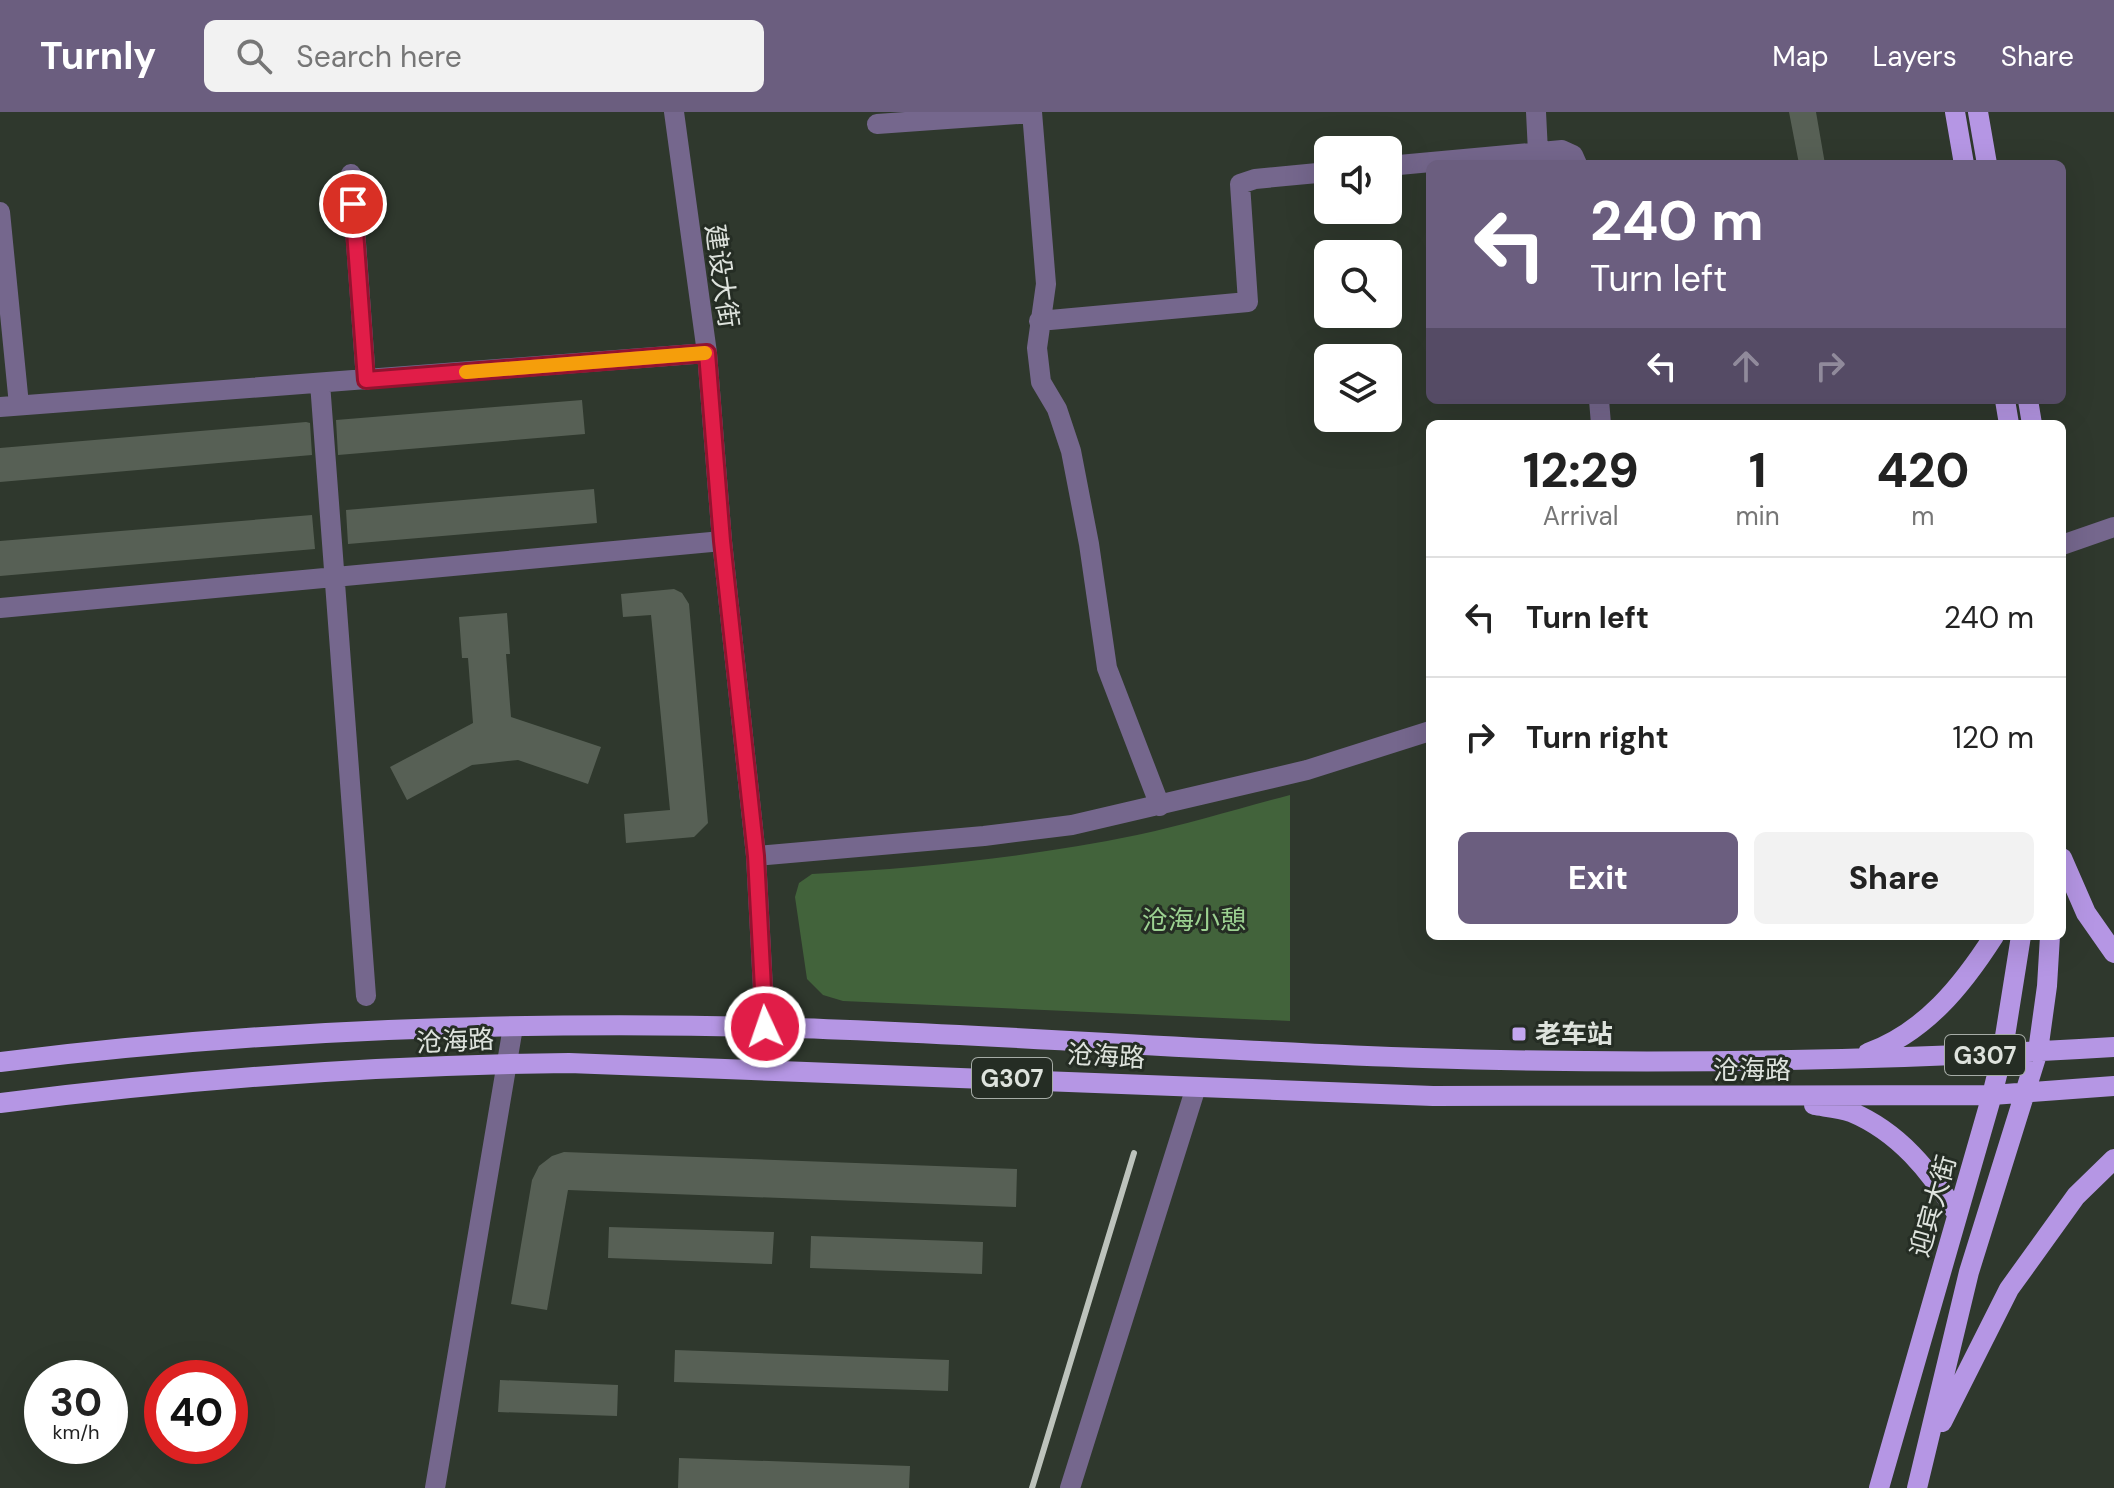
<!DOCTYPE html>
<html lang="en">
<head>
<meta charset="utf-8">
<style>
  :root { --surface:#fff; --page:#f2f2f2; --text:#222; --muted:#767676; --line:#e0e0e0; --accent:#6b5e7f }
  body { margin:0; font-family:"DM Sans","Noto Sans SC",sans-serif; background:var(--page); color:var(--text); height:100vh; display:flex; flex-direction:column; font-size:30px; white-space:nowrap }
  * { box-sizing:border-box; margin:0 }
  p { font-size:26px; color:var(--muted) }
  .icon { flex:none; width:44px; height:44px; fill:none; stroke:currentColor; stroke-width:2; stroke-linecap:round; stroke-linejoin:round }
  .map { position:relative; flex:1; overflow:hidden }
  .side { position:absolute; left:1426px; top:308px; width:640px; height:520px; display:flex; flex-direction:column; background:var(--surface); border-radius:12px; box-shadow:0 8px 32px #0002 }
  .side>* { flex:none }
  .top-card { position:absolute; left:1426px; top:48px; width:640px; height:244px; border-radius:12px; box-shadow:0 8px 32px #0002; background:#6b5e7f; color:#fff; overflow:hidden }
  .controls { position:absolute; left:1314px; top:24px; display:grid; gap:16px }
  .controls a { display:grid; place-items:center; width:88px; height:88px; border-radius:12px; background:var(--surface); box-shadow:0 8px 32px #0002; font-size:40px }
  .speed { position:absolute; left:24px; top:1248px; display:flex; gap:16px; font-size:40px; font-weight:700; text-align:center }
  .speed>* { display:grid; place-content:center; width:104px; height:104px; border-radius:50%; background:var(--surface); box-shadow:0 8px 32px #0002; line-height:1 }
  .speed small { font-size:20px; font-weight:400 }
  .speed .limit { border:12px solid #d22; background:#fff; color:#111 }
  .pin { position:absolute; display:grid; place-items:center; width:68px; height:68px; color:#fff; margin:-34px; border:4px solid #fff; border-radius:50%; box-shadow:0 2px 8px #0007 }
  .me { position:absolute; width:88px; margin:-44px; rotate:357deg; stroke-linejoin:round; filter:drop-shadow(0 0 6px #0008) }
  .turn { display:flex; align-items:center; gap:28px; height:168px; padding:0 32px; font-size:36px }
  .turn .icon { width:104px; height:104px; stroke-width:2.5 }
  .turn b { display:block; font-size:56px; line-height:68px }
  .lanes { display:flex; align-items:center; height:76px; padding:0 32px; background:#0003; justify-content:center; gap:40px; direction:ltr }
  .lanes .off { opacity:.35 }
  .eta { display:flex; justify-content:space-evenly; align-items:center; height:136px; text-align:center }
  .eta b { font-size:48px; font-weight:800; line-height:56px }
  .cta { display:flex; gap:16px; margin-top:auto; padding:16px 32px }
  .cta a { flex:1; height:92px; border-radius:12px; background:var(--accent); color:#fff; font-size:32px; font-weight:800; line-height:92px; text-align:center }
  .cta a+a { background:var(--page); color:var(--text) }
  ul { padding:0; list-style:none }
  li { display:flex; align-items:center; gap:24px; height:120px; padding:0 32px; border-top:2px solid var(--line) }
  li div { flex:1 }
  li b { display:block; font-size:30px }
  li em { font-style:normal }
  header { display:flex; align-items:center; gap:48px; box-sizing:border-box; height:112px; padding:0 40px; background:var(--accent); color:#fff }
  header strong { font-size:38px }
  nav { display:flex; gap:44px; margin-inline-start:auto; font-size:28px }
  .search { width:560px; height:72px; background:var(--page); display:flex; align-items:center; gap:20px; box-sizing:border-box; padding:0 28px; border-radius:12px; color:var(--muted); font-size:30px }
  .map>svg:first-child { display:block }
</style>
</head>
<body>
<header>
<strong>Turnly</strong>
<div class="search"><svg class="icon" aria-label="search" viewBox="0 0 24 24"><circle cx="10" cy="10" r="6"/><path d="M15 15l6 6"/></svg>Search here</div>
<nav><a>Map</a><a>Layers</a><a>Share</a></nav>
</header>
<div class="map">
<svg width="2114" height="1376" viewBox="0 0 2114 1376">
  <rect width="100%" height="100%" fill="#2f382d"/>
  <path fill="#42633b" d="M1290 683V909L843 889 823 883 807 867 795 785 799 771 812 762C921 756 1030 745 1137 723 1189 712 1240 696 1290 683Z"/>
  <path fill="#576055" d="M1789 0H1816L1825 52H1799Z
    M582 288 585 322 338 343 336 308Z
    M306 310 310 311 312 343 0 370V336Z
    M594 377 597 411 348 432 346 398Z
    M312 403 315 437 0 464V429Z
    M674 477 682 481 689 492 708 711 694 725 626 731 624 702 670 698 651 503 623 505 621 482Z
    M507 501 510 542H506L511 605 601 635 588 672 518 648 472 653 407 688 390 655 473 611 468 546H462L459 505Z
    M564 1040 1017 1057 1016 1095 568 1078 547 1198 511 1192 532 1068 539 1054 552 1044Z
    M609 1115 774 1120 772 1152 608 1146Z
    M811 1124 983 1130 982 1162 810 1156Z
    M675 1238 949 1248 948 1279 674 1270Z
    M500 1268 618 1273 617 1304 498 1300Z
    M679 1346 910 1354 909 1376H678Z"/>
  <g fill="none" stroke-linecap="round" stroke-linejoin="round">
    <path stroke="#75678d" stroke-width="20" d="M674 0 707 241 722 429 756 744 765 915 761 957
      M1032 0 1046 172 1037 236 1041 270 1057 297 1071 339 1089 432 1107 556 1160 694
      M1536 0 1538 40
      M877 12 1032 1
      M1388 54 1562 38 1573 43 1577 52
      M351 62 366 268
      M0 100 19 293
      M1039 209 1248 190 1240 72 1255 67 1328 60
      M320 271 366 884
      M1599 288 1601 312
      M0 295 707 241
      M2062 433 2114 415
      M0 496 722 429
      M756 744 984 724 1072 713 1307 658 1430 619
      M435 1376 513 915
      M1070 1376 1196 975"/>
    <path stroke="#b596e4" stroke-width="20" d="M1955 0 1964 52
      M1978 0 1987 52
      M2005 288 2009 312
      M2028 288 2032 312
      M2062 746 2086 801 2114 841
      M1868 941C1925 920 1962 874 1994 824
      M0 950C253 918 510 909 764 915 984 921 1203 939 1423 946 1653 953 1885 949 2114 935
      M0 991C188 967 379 953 569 951L1433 984 1992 983 2114 974
      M1814 993C1826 995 1840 996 1851 1000 1899 1020 1930 1059 1957 1102
      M1942 1310 2009 1177 2076 1084 2114 1047
      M1879 1376 1992 983 2002 943 2021 824
      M1917 1376 1969 1160 2038 939 2047 874 2050 824"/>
    <path stroke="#bdc3bc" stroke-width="6" d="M1032 1376 1134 1041"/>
  </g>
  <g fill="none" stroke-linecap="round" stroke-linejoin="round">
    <g stroke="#92132f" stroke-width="20">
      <path id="route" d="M353 92 366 268 707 241 722 429 756 744 765 915"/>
    </g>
    <use href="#route" stroke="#e11d48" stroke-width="14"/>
    <path stroke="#f59e0b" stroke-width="14" d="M466 260 705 241"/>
  </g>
  <rect fill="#c4a7f1" stroke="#252d24" stroke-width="3" x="1511" y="914" width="16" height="16" rx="4"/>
  <g text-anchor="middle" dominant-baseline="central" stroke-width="6" stroke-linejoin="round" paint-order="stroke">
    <g fill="#252d24" stroke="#a6aca6" stroke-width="2">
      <rect x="1945" y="923" width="80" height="40" rx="6"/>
      <rect x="972" y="946" width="80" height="40" rx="6"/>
    </g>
    <g font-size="24" font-weight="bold" fill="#dee3dd">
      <text x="1985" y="943">G307</text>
      <text x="1012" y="966">G307</text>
    </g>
    <g font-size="26" fill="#dee3dd" stroke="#252d24">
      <text transform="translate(722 164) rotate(82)">建设大街</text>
      <text transform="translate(455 929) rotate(-3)">沧海路</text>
      <text transform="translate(1106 944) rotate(3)">沧海路</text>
      <text x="1752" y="958">沧海路</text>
      <text transform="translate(1933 1094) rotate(-74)">迎宾大街</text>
    </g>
    <g font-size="26" fill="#9cd191" stroke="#252d24">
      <text x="1194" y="808">沧海小憩</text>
    </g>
    <g font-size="26" font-weight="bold" fill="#dee3dd" stroke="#252d24" text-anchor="start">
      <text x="1535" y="922">老车站</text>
    </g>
  </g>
</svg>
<div class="controls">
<a><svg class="icon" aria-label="sound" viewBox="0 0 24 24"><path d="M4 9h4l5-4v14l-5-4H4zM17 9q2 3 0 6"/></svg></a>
<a><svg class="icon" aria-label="search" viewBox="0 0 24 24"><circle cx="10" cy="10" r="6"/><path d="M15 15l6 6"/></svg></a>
<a><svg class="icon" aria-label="layers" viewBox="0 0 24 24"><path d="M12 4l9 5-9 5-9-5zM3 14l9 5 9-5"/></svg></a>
</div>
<div class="speed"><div>30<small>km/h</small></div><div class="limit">40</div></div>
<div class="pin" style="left:353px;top:92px;background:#d93025"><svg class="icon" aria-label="arrive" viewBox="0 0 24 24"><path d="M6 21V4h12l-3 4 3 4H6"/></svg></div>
<svg class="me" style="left:765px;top:915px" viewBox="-20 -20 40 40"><circle r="17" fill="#e11d48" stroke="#fff" stroke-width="3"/><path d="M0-11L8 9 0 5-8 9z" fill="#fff"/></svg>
<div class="top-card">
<div class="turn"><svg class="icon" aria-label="left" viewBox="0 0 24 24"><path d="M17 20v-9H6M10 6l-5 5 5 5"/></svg><div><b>240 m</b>Turn left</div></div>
<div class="lanes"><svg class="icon" aria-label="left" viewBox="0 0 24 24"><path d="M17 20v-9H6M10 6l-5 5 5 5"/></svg><svg class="icon off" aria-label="ahead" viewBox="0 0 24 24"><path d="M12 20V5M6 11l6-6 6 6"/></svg><svg class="icon off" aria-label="right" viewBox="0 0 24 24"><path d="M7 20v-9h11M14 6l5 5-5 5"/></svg></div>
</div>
<section class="side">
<div class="eta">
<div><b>12:29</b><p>Arrival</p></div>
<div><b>1</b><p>min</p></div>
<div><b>420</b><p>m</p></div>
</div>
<ul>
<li><svg class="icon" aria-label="left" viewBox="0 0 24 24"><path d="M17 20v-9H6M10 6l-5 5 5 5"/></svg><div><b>Turn left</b></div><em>240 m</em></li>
<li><svg class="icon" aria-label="right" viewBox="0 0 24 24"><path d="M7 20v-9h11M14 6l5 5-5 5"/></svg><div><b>Turn right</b></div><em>120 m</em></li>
</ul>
<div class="cta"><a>Exit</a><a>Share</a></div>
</section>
</div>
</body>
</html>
